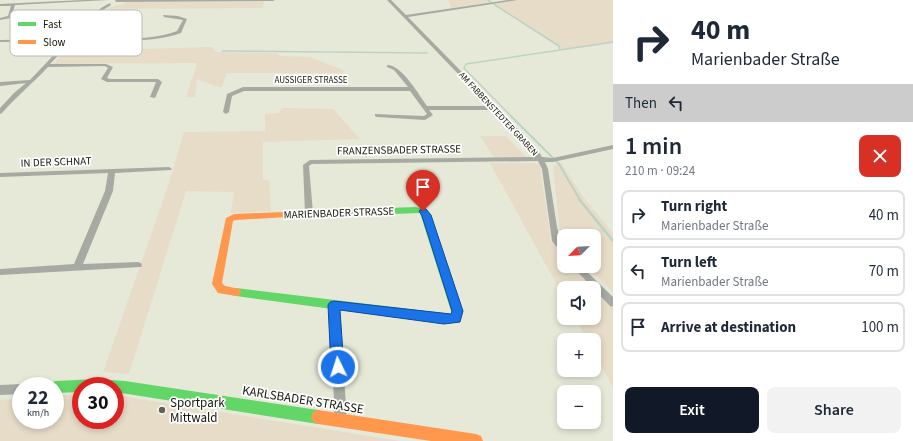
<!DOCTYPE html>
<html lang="en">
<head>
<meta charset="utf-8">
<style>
  :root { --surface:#fff; --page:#f2f2f3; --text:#1f2937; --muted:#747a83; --line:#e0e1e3; --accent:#111827 }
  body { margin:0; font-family:"Source Sans 3",sans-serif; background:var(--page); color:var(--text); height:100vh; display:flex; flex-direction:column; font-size:15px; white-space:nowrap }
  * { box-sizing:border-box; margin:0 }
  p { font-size:13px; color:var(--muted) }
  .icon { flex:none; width:22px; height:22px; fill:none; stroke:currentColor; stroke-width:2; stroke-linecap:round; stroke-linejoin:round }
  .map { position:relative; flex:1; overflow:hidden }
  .drawer { display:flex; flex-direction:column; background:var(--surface); width:300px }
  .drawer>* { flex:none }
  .banner { background:#fff; color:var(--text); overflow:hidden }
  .needle { width:26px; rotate:246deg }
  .controls { position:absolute; left:557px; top:229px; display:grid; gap:8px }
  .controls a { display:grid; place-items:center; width:44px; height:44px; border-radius:8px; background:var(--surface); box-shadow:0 2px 6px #0003; font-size:20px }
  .speed { position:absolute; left:12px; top:377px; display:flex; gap:8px; font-size:20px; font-weight:700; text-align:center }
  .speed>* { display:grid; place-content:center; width:52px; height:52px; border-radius:50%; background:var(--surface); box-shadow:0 2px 6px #0003; line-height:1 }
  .speed small { font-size:10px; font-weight:400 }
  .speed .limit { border:6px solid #d22; background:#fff; color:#111 }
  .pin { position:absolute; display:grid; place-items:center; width:34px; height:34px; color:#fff; margin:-41px -17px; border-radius:50% 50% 50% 0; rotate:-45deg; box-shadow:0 0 4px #0007 }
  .pin .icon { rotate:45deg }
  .me { position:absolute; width:44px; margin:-22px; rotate:356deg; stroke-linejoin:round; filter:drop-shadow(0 0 3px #0008) }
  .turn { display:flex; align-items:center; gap:14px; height:84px; padding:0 12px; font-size:18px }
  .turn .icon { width:52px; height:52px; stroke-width:2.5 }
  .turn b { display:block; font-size:28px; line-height:34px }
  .then { display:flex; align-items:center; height:38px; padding:0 12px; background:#0003; gap:8px; font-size:15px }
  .round { display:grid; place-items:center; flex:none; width:42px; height:42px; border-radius:8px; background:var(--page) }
  .headline { display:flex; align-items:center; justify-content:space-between; height:68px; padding:0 12px }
  h1 { font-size:24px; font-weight:600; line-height:30px }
  .button { display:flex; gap:8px; margin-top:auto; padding:8px 12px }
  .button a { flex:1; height:46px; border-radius:8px; background:var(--accent); color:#fff; font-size:16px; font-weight:600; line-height:46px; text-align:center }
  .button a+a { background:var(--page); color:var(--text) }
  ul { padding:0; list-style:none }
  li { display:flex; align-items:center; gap:12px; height:50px; margin:0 8px 6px; padding:0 4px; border:2px solid var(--line); border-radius:8px }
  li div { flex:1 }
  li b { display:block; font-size:15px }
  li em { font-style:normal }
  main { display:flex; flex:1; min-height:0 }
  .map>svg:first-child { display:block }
</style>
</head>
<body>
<main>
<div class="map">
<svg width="613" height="441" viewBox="0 0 613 441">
  <rect width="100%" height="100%" fill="#e6e9d7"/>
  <path fill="#e6dcc8" d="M128 0H264L263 8 107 9C114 5 123 6 128 0Z
    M448 0H487L490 2 452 8Z
    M521 0H613V43L565 50 492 4Z
    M77 39H82L74 51 211 47 215 50V52L277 53 280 56 310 57 343 70 344 73H227L222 87H218L197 79 195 97H186L197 63 53 64Z
    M282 108 333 109 360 139 263 142V180H269L271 211 231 213 234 192 186 191 129 374 103 372 167 189 184 132 265 131V114L279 113Z
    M480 136H506L526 157 494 158Z
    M490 163H536L540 166 551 242 564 256V266H574L613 308V387L594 352V340H587L575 318H594V288H564V298Z
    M561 163 584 198 613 233V292L586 266H594V236H564V244L561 242 553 166Z
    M81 394V420H115V395L400 441H0V400L21 399V420H55V396Z"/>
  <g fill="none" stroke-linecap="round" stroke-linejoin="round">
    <path stroke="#bdd3c2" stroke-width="1.5" d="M488 0 491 2
      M495 5 559 46 560 50
      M222 51 427 53
      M512 117 464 68 466 64 613 42"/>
    <path stroke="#bdd3c2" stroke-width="2" d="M511 116 559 164 580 200"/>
    <path stroke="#bdd3c2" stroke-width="2.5" d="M579 199 613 241"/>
    <path fill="#a7aaa2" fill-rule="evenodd" d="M83 0H108L15 5 11 18 0 20V18L8 16 11 6H0V4Z
      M115 0H275L273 1 116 2Z
      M387 0H391L406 15 508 0H518L408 17 537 149 542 157 553 158 613 145V149L553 162H545L548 169 557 227 560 240 564 245V254L561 253 552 241 542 169 538 161 312 164 309 166 313 213 309 216 305 213 303 165 310 160 535 157 532 151 493 110H429L433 115 425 120 377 117 375 116V114L424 116 427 114 410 91H244L232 96 229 112 226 114 223 112 227 94 243 87H408L394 70 387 67V65C402 65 419 95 427 106H489Z
      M110 3 111 5 103 10 78 36C110 37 146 43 177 31L183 20 164 17 163 15 178 16 187 19 181 33C148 45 109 39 75 38L50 64H106L113 67 107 78 110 79H158L162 82 155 98 150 97 156 82H107L101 79 108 68 105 66 48 67C33 83 16 97 2 113L0 114V108L14 93 26 83 0 86V82L30 80 67 41 0 42V40L70 39 101 8Z
      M169 167 172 169 171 170 115 173 113 191 83 264 138 262 141 263 142 265 141 267 0 275V269L74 264 105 191 108 173 0 177V173Z
      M572 266H581L613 297V307L610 306Z
      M334 301 337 302 339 305 347 420 345 424 341 426 337 424 335 420 329 305 331 302Z
      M21 384 25 386H21V394L0 395V385Z"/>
    <path fill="#63d668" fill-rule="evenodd" d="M415 207 426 209 430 215 463 311 460 322 444 324 236 296 232 295 231 292 232 289 236 288 451 314V311L420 213 284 218 280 215 284 212Z
      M97 379 125 381 318 410 323 412 325 417 323 422 318 424 115 392V386H81V392L55 393V386H49L51 383 55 381Z"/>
    <path fill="#ff974d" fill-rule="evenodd" d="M284 212 288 215 287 217 236 220 233 221 222 283 225 286 240 289 241 292 240 295 236 296 218 293 212 284 226 218 234 214Z
      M318 410 476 434 481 436 483 441H431L318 424 313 422 311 417 313 412Z"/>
  </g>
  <path fill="#1a73e8" stroke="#114b97" d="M423 208 426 209 431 215 463 311 460 322 444 324 340 310 344 367 342 371 338 373 333 371 331 367 328 305 330 302 334 301 451 314 452 311 422 216 419 211Z"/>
  <circle fill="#5f6254" stroke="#fff" stroke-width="1.5" cx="162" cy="410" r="4"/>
  <g text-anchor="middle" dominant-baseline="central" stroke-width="3.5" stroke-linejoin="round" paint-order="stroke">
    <g font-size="9" fill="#17190d" stroke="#fff">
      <text x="311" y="80">AUSSIGER STRASSE</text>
      <text transform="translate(498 114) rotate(47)">AM FABBENSTEDTER GRABEN</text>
    </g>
    <g font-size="11" fill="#17190d" stroke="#fff">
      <text transform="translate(399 150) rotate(-1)">FRANZENSBADER STRASSE</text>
      <text transform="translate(56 162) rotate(-2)">IN DER SCHNAT</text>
      <text transform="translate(339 213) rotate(-2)">MARIENBADER STRASSE</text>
    </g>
    <g font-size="13" fill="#17190d" stroke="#fff">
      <text transform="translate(303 400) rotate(9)">KARLSBADER STRASSE</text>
    </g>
    <g font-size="13" fill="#17190d" stroke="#fff" text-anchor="start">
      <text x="170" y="403">Sportpark<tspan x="170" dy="15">Mittwald</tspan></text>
    </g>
  </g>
  <rect x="10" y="10" width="132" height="46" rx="6" fill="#fff" stroke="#b9bab6" stroke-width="1"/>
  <rect x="18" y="22" width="18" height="4" fill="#63d668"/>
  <rect x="18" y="40" width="18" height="4" fill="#ff974d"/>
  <g font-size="11" fill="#17190d">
    <text x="43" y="28">Fast</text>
    <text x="43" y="46">Slow</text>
  </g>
</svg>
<div class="controls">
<a><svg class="needle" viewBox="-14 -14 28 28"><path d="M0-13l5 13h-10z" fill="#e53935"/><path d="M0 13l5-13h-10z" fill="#747a83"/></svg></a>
<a><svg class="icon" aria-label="sound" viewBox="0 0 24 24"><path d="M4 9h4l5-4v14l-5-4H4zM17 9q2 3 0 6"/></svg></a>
<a>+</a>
<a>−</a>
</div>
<div class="speed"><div>22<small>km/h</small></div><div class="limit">30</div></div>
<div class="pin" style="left:423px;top:211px;background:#d93025"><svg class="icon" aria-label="arrive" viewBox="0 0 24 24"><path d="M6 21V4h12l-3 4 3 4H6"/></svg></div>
<svg class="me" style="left:338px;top:367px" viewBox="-20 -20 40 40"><circle r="17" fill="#1a73e8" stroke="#fff" stroke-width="3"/><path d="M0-11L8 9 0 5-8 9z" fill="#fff"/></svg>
</div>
<section class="drawer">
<div class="banner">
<div class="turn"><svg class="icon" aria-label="right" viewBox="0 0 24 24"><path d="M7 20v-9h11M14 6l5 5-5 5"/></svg><div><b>40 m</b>Marienbader Straße</div></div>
<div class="then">Then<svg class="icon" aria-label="left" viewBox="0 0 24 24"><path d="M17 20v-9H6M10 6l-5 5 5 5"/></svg></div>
</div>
<div class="headline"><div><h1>1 min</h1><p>210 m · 09:24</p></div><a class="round" style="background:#d93025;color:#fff"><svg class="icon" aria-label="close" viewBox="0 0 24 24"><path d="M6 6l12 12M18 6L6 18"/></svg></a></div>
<ul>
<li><svg class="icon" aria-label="right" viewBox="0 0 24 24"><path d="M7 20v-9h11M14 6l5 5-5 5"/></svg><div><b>Turn right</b><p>Marienbader Straße</p></div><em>40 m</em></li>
<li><svg class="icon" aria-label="left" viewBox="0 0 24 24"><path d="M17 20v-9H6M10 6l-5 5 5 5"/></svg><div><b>Turn left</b><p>Marienbader Straße</p></div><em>70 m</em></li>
<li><svg class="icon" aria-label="arrive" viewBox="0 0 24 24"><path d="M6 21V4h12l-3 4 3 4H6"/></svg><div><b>Arrive at destination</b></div><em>100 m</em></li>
</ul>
<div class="button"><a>Exit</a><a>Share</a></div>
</section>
</main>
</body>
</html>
